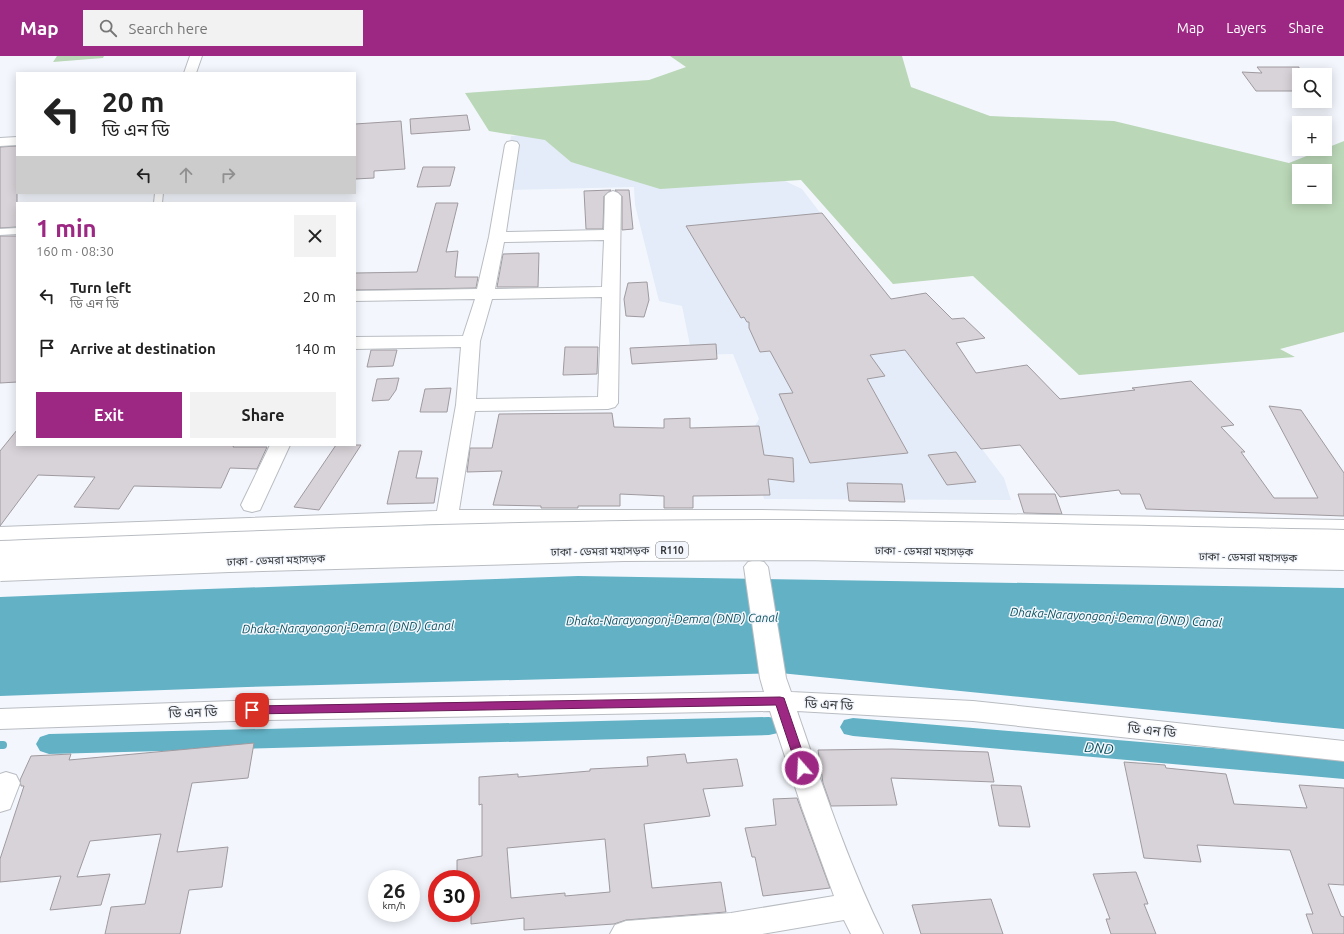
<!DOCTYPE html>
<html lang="en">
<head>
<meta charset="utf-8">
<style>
  :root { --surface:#fff; --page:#f2f2f2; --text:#222; --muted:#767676; --accent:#9d2883 }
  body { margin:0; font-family:Ubuntu,"Noto Sans Bengali",sans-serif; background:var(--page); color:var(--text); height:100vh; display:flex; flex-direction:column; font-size:15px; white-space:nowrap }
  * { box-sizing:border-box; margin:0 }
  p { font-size:13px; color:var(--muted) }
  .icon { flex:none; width:22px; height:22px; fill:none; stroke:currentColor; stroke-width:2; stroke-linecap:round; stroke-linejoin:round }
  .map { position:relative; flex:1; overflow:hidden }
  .side { position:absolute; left:16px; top:146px; width:340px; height:244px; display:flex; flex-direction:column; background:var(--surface); border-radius:0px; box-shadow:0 2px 10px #0003 }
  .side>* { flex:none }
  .banner { position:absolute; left:16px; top:16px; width:340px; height:122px; border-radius:0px; box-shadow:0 2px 10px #0003; background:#fff; color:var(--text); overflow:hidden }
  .buttons { position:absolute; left:1292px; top:12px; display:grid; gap:8px }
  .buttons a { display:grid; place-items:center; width:40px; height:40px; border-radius:0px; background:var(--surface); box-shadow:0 2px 10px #0003; font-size:20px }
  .speed { position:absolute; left:368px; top:814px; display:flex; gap:8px; font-size:20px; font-weight:700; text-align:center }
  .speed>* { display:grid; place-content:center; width:52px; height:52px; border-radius:50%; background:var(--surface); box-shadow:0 2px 10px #0003; line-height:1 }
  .speed small { font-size:10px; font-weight:400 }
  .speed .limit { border:6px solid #d22; background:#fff; color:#111 }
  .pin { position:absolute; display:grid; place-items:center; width:34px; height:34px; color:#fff; margin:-17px; border-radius:8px; box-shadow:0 2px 6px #0006 }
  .me { position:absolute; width:44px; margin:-22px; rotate:341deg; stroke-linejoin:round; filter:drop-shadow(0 0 3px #0008) }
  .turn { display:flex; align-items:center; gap:14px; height:84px; padding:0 20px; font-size:18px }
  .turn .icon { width:52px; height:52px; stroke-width:2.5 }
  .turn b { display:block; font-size:28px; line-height:34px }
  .lanes { display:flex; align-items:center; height:38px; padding:0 20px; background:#0003; justify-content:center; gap:20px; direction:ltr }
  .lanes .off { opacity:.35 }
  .round { display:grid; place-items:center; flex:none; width:42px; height:42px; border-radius:0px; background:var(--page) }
  .overview { display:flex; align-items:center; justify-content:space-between; height:68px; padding:0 20px }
  h1 { font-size:24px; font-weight:700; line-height:30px; color:var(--accent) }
  .action { display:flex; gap:8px; margin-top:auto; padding:8px 20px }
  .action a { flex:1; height:46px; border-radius:0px; background:var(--accent); color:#fff; font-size:16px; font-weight:700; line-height:46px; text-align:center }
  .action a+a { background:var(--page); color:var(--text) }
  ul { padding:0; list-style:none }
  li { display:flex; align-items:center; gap:12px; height:52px; padding:0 20px }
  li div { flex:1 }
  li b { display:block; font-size:15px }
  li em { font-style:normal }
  header { display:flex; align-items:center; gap:24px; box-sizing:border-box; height:56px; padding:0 20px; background:var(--accent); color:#fff }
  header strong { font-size:19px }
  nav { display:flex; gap:22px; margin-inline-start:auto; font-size:14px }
  .search { width:280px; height:36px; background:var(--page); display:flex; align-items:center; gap:10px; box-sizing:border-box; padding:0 14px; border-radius:0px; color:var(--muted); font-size:15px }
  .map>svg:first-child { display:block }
</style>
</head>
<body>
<header>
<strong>Map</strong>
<div class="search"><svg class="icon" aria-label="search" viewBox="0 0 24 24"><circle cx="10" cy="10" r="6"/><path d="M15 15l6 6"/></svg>Search here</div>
<nav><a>Map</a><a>Layers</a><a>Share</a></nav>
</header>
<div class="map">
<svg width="1344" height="878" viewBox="0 0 1344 878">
  <rect width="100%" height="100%" fill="#f3f7fd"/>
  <path fill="#e3ecf8" d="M579 76 685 78 802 133 871 223 855 226 1004 422 1011 444 764 443 748 382 759 363 733 298 692 299 682 250 659 245 635 149 634 131 503 134 511 80Z"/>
  <path fill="#bad7b7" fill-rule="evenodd" d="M57 0H104L103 2 53 6Z
    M670 0H902L911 31 990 60 1114 65 1289 107 1344 85V276L1280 293 1295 301 1079 319 973 220 893 228 801 124 660 133 571 106 545 84 489 75 465 37 649 24 686 11ZM1299 115H1325V141H1299Z"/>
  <path fill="#63b1c5" d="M578 520 1344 532V673L780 617 247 631 0 640V541L124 536Z"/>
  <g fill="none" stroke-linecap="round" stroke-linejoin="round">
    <path stroke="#63b1c5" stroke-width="8" d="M0 689H3"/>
    <path fill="#63b1c5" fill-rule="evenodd" d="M769 661 778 663 782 670 778 677 769 679 49 698 40 695 36 688 40 681 49 678Z
      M853 662 1344 703V723L853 680 844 678 840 671 844 664Z"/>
  </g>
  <path fill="#d8d3d8" stroke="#9f9a9f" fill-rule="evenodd" d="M1257 11H1299V35H1256L1242 16 1262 17Z
    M467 59 470 74 411 78 410 63Z
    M401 65 405 113 374 115V122L355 123V68Z
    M17 90V171L0 172V91Z
    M423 111H455L450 130 417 131Z
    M611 134 604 140 603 173H586L584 135Z
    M615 134H629L633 173 622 174V140Z
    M436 147H458L446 196 458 195 455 221H478L476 232 355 234V217L417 216Z
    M822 157 891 243 926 237 952 263 964 262 985 282 956 287 976 317 1027 309 1060 343 1135 334 1132 332 1191 325 1234 369 1221 371 1245 396H1241L1274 442H1318L1269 350 1301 354 1344 417V460L1146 453 1140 438H1121L1119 434 1060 441 1020 389 981 393 905 294 870 299 885 320 867 323 908 397 810 407 779 338 793 337 770 295 760 296 749 272V266H747L744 261 741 262 686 170Z
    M0 180H17V326L0 327Z
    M539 197 538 231H497L503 198Z
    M647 226 649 244 644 261 626 260 624 243 628 227Z
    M716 288 717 303 632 308 630 292Z
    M565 291H598L597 318 563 319Z
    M371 294H397L393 310 367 311Z
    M399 322 396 334 389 344 372 345 377 323Z
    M451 332 447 356H420L425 333Z
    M612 357 614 371 664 372V363L690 362V372L759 370 764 399 793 402 794 426 768 423 770 439 693 440V452H664V440L620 438V450H578V452H541V450L493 449 502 415 467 416 470 392H492L499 358Z
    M17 374V389H234L233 391H267L257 413 230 412 221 432 134 430 119 453 74 451 95 421 38 419 0 470V395Z
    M336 389H361L319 454 294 451Z
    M399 395H422L416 422H438L434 447 387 448Z
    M956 396 976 426 947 429 928 399Z
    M847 427 902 428 905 446 849 445Z
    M1018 438H1055L1062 458 1024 457Z
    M254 687 248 722 192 727 177 796 228 791 222 831 189 834 180 878H105L111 851 145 848 161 778 90 785 77 821 110 818 101 849 50 854 61 820 0 826V803L24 730H21L20 724 31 700 71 698 69 704Z
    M892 693 988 696 994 726 891 722 897 749 831 750 823 727 818 694Z
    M685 698 687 707 737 703 743 730 703 733 710 760 644 768 652 832 721 826 726 856 626 864 614 868 524 874V862L471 868V823H457V804L482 800V748L479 749V721L518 718V721L590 715V713L648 710 647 701ZM605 783 610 836 565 840V837L511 842 507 792Z
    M1124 706 1165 709 1166 712 1226 718 1234 748 1307 752 1299 729 1344 732V829L1328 828 1341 860 1344 861V878H1313L1306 858H1313L1290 794 1197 789 1201 806 1144 802Z
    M991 729 1021 730 1030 771 999 770Z
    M797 742 830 832 763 840 755 801H752L745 772 776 769 773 743Z
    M1136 816 1148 848H1144L1156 878H1111L1106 863H1110L1093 818Z
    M991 843 1003 878H921L912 849Z"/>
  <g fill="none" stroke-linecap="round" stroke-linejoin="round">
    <g stroke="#b9bdc2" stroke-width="2">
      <path id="service" d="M155 137H163L162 147H154Z
        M17 172V178L0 179V173Z"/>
    </g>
    <g stroke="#b9bdc2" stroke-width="2">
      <path id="minor" d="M190 0H202L196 17H184Z
        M17 81V89L0 90V82Z
        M512 85 517 86 519 89 506 176 604 174 605 140 608 137 613 135 618 137 621 140 618 347 615 351 608 353 475 355 459 454H761L1344 464V478L761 468H447L0 485V471L437 455 456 349 461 291 355 293V281L463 280 475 243 355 245V235L477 233 489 181 505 89 507 86ZM604 184 602 231 495 233 504 186ZM602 241 598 341 476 343 480 285 492 243Z
        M270 389H290L260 454 252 456 244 454 241 449Z
        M756 504 764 506 768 511 786 622 791 636 973 645 1344 685V705L973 665 797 655C823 731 848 807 883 878H851L844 864 762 878H610L615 869 626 865 731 857 834 840 802 752 770 655 267 664 0 673V653L267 644 764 636 760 622 744 511 748 506Z
        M6 716 16 719 20 727 10 753 0 756V718Z"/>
    </g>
    <use href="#service" fill="#fff" fill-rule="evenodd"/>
    <use href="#minor" fill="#fff" fill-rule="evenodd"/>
    <g stroke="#b9bdc2" stroke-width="24" stroke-linecap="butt">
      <path id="primary-bridge" d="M0 496C265 486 531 474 797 475 979 476 1162 482 1344 485
        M0 514 229 505 624 494 801 493 1344 503"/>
    </g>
    <use href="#primary-bridge" stroke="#fff" stroke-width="22"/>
  </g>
  <path fill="#9d2883" stroke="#661a55" d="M780 641 784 642 785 645 808 712 807 715 802 716 798 715 776 649 252 658 248 657 246 654 248 652 252 650Z"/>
  <g text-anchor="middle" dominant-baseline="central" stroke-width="3" stroke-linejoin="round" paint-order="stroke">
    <rect fill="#f3f7fd" stroke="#6f7174" stroke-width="1" x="656" y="486" width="32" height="16" rx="3"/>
    <g font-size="10" font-weight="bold" fill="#36383a">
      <text x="672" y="494">R110</text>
    </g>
    <g font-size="11" fill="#36383a" stroke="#f3f7fd">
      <text transform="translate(600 495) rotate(-1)">ঢাকা - ডেমরা মহাসড়ক</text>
      <text transform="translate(924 495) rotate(1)">ঢাকা - ডেমরা মহাসড়ক</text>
      <text transform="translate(1248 501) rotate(1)">ঢাকা - ডেমরা মহাসড়ক</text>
      <text transform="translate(276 504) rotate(-2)">ঢাকা - ডেমরা মহাসড়ক</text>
    </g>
    <g font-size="12" font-style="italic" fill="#0b515f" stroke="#f3f7fd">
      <text transform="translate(1116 561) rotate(3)">Dhaka-Narayongonj-Demra (DND) Canal</text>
      <text transform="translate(672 563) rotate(-1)">Dhaka-Narayongonj-Demra (DND) Canal</text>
      <text transform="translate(348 571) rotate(-1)">Dhaka-Narayongonj-Demra (DND) Canal</text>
    </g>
    <g font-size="13" fill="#36383a" stroke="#f3f7fd">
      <text transform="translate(829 648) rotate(3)">ডি এন ডি</text>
      <text transform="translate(193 656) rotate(-2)">ডি এন ডি</text>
      <text transform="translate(1152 674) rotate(6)">ডি এন ডি</text>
    </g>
    <g font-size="14" font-style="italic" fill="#0b515f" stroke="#f3f7fd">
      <text transform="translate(1099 692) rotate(5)">DND</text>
    </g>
  </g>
</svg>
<div class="buttons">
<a><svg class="icon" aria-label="search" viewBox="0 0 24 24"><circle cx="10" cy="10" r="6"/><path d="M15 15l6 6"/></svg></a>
<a>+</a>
<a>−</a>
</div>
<div class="speed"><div>26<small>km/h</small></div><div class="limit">30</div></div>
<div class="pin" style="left:252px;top:654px;background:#d93025"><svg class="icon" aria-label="arrive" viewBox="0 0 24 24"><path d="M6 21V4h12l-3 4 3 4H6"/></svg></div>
<svg class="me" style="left:802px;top:712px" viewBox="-20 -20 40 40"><circle r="17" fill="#9d2883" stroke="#fff" stroke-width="3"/><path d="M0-11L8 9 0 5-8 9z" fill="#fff"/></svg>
<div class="banner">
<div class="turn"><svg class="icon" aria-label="left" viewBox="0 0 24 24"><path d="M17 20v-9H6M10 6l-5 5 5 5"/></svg><div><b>20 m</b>ডি এন ডি</div></div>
<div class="lanes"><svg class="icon" aria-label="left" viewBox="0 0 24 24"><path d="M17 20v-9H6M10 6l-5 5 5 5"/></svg><svg class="icon off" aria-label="ahead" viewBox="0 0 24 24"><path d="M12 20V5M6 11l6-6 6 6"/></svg><svg class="icon off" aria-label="right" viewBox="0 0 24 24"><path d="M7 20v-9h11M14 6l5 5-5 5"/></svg></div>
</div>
<section class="side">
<div class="overview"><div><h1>1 min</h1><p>160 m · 08:30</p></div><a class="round"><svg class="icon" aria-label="close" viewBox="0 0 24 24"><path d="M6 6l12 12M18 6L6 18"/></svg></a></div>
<ul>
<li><svg class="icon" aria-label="left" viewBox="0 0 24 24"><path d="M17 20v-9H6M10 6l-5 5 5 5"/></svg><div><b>Turn left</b><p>ডি এন ডি</p></div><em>20 m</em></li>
<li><svg class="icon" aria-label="arrive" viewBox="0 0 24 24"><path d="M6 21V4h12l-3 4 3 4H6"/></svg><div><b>Arrive at destination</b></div><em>140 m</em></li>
</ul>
<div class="action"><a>Exit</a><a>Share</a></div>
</section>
</div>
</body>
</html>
